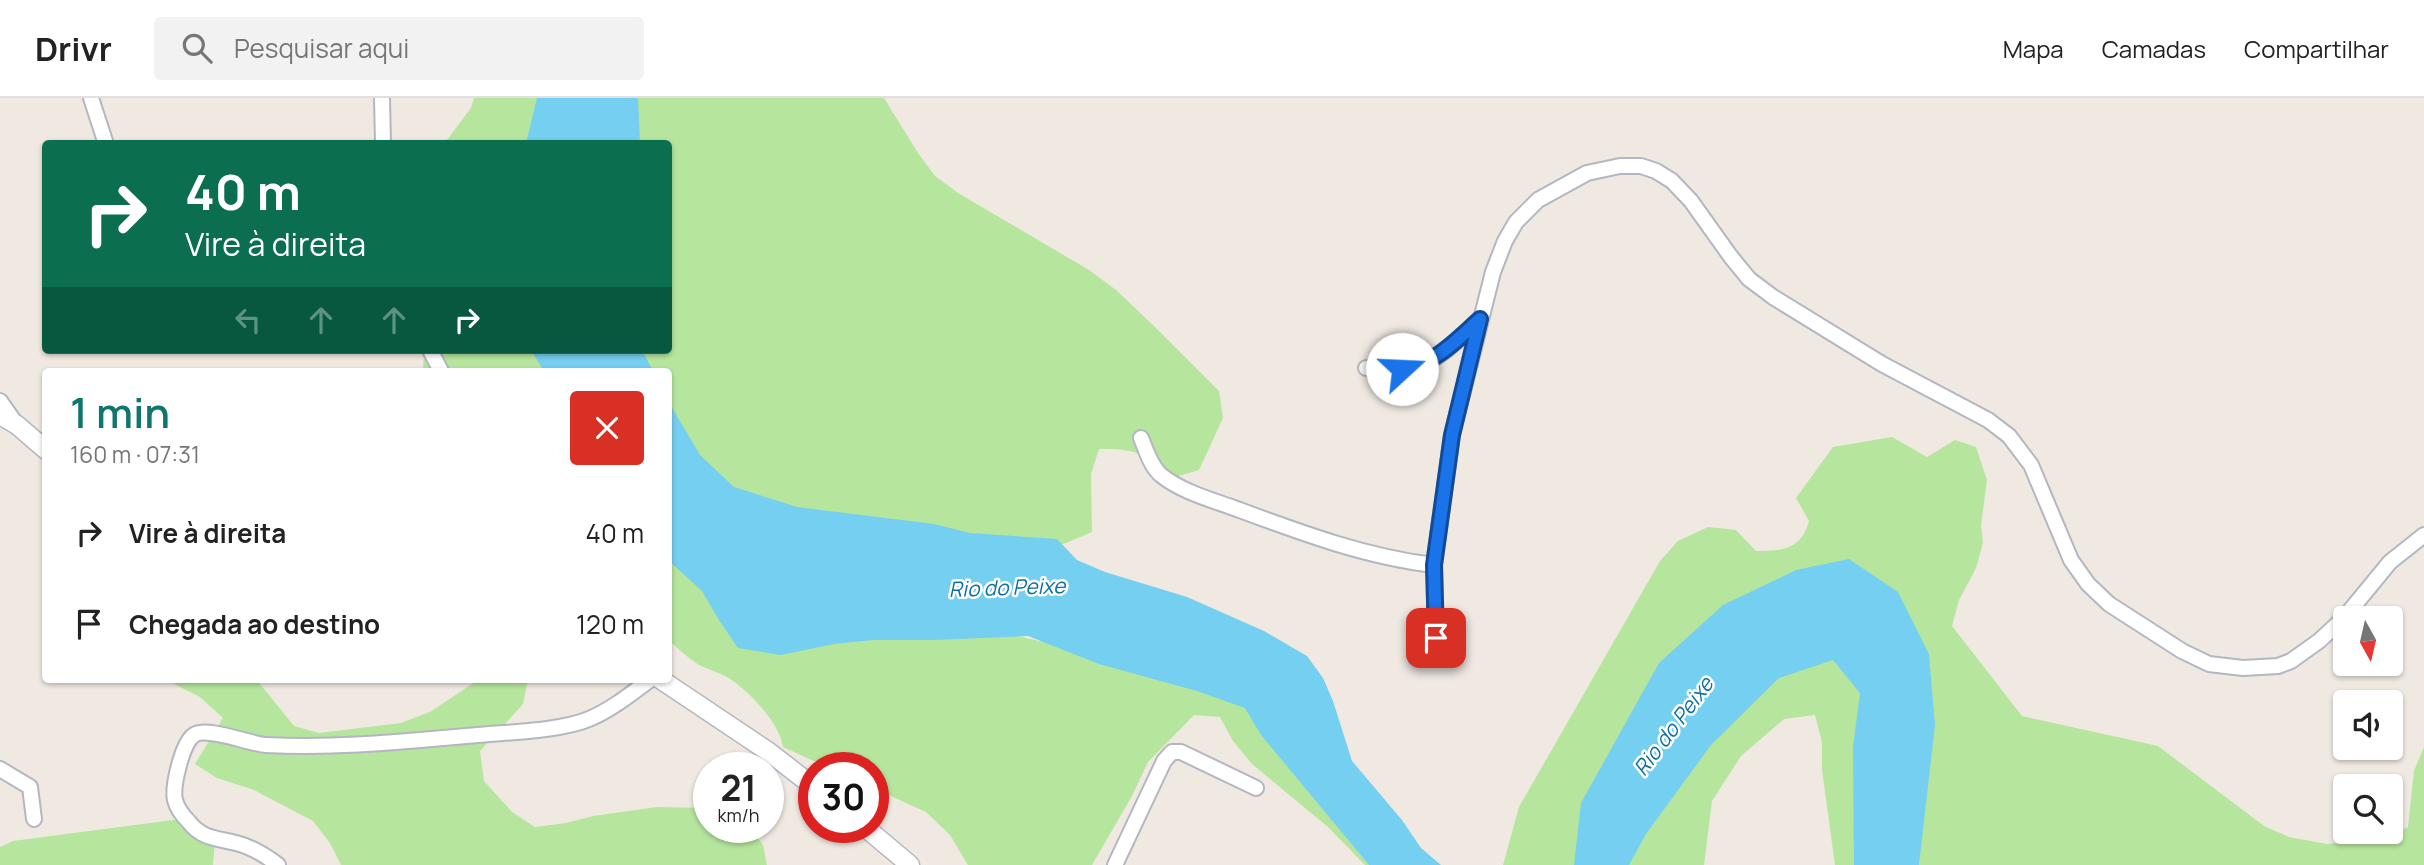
<!DOCTYPE html>
<html lang="pt">
<head>
<meta charset="utf-8">
<style>
  :root { --surface:#fff; --page:#f2f2f2; --text:#222; --muted:#767676; --line:#e0e0e0; --accent:#0f766e }
  body { margin:0; font-family:Manrope,sans-serif; background:var(--page); color:var(--text); height:100vh; display:flex; flex-direction:column; font-size:26px; white-space:nowrap }
  * { box-sizing:border-box; margin:0 }
  p { font-size:23px; color:var(--muted) }
  .icon { flex:none; width:38px; height:38px; fill:none; stroke:currentColor; stroke-width:2; stroke-linecap:round; stroke-linejoin:round }
  .map { position:relative; flex:1; overflow:hidden }
  .side { position:absolute; left:42px; top:270px; width:630px; height:315px; display:flex; flex-direction:column; background:var(--surface); border-radius:7px; box-shadow:0 2px 5px #0004 }
  .side>* { flex:none }
  .top-card { position:absolute; left:42px; top:42px; width:630px; height:214px; border-radius:7px; box-shadow:0 2px 5px #0004; background:#0b6e4f; color:#fff; overflow:hidden }
  .needle { width:46px; rotate:172deg }
  .buttons { position:absolute; left:2333px; top:508px; display:grid; gap:14px }
  .buttons a { display:grid; place-items:center; width:70px; height:70px; border-radius:7px; background:var(--surface); box-shadow:0 2px 5px #0004; font-size:35px }
  .speed { position:absolute; left:693px; top:654px; display:flex; gap:14px; font-size:35px; font-weight:700; text-align:center }
  .speed>* { display:grid; place-content:center; width:91px; height:91px; border-radius:50%; background:var(--surface); box-shadow:0 2px 5px #0004; line-height:1 }
  .speed small { font-size:18px; font-weight:400 }
  .speed .limit { border:10px solid #d22; background:#fff; color:#111 }
  .pin { position:absolute; display:grid; place-items:center; width:60px; height:60px; color:#fff; margin:-30px; border-radius:14px; box-shadow:0 4px 10px #0006 }
  .me { position:absolute; width:77px; margin:-38px; rotate:70deg; stroke-linejoin:round; filter:drop-shadow(0 0 5px #0008) }
  .turn { display:flex; align-items:center; gap:24px; height:147px; padding:0 28px; font-size:32px }
  .turn .icon { width:91px; height:91px; stroke-width:2.5 }
  .turn b { display:block; font-size:49px; line-height:60px }
  .lanes { display:flex; align-items:center; height:66px; padding:0 28px; background:#0003; justify-content:center; gap:35px; direction:ltr }
  .lanes .off { opacity:.35 }
  .round { display:grid; place-items:center; flex:none; width:74px; height:74px; border-radius:7px; background:var(--page) }
  .summary { display:flex; align-items:center; justify-content:space-between; height:119px; padding:0 28px }
  h1 { font-size:42px; font-weight:600; line-height:52px; color:var(--accent) }
  ul { padding:0; list-style:none }
  li { display:flex; align-items:center; gap:21px; height:91px; padding:0 28px }
  li div { flex:1 }
  li b { display:block; font-size:26px }
  li em { font-style:normal }
  header { display:flex; align-items:center; gap:42px; box-sizing:border-box; height:98px; padding:0 35px; background:var(--surface); border-bottom:2px solid var(--line) }
  header strong { font-size:33px }
  nav { display:flex; gap:38px; margin-inline-start:auto; font-size:24px }
  .search { width:490px; height:63px; background:var(--page); display:flex; align-items:center; gap:18px; box-sizing:border-box; padding:0 24px; border-radius:7px; color:var(--muted); font-size:26px }
  .map>svg:first-child { display:block }
</style>
</head>
<body>
<header>
<strong>Drivr</strong>
<div class="search"><svg class="icon" aria-label="search" viewBox="0 0 24 24"><circle cx="10" cy="10" r="6"/><path d="M15 15l6 6"/></svg>Pesquisar aqui</div>
<nav><a>Mapa</a><a>Camadas</a><a>Compartilhar</a></nav>
</header>
<div class="map">
<svg width="2424" height="767" viewBox="0 0 2424 767">
  <rect width="100%" height="100%" fill="#efe9e1"/>
  <path fill="#b6e59e" d="M474 0H577L567 45 444 46 471 10Z
    M631 0H884L918 55 935 78 958 95 1089 172 1116 192 1155 229 1219 293 1223 320 1199 372 1175 379C1145 356 1137 350 1099 351L1091 376 1092 434 1066 445 1009 459 740 415 669 335 668 273H636L632 252H668V46L637 45Z
    M424 252H570L587 273H423Z
    M1892 339 1927 359 1955 342 1976 349 1987 382 1981 427 1983 445 1976 470 1959 502 1952 528 2022 618 2158 648 2264 728 2289 739 2327 746 2385 742 2408 729 2414 673 2424 649V767H1919L1921 740 1844 494 1592 767H1503L1519 709 1660 463 1678 443 1708 429 1736 432 1756 453C1782 453 1801 452 1809 423L1796 400 1833 349Z
    M668 415 985 530 1039 543 1170 552 1197 559 1419 767H1365L1328 729 1252 666 1233 643 1220 619 1194 617 1148 664 1132 698 1092 767H968L950 737 926 714 873 690V670H829L783 649C780 625 746 589 725 578 717 574 707 571 699 567 688 560 679 551 669 543Z
    M1835 559H1863L1880 767H1835L1822 672V644L1815 617 1784 621 1741 658 1712 703 1704 767H1622L1730 597Z
    M164 581H256L294 628 319 635 401 625 430 614 475 584 499 581H528L523 606 480 653 484 683 512 714 535 729 566 725 593 718 657 709 709 710V730H749L763 747 767 767H341L330 745 313 723 254 692 217 680 195 666 223 620 200 599Z
    M196 719 215 743 213 767H0V749L13 743Z"/>
  <path fill="#75cff0" d="M537 0H638L640 45H526Z
    M531 252H642L653 273H544Z
    M668 303 700 357 734 389 797 409 934 426 970 435 1057 441 1077 462 1105 474 1187 499 1264 533 1307 558 1323 580 1333 603 1352 663 1402 722 1421 750 1441 767H1369L1261 637 1245 610 1197 593 1099 566 1028 538 935 542H873L834 546 781 557 738 550 719 522 702 493 669 463Z
    M1849 461 1898 494 1929 556 1935 627 1919 767H1854L1853 649 1860 595 1833 562 1779 580 1711 647 1646 736 1629 767H1574L1581 705 1659 565 1723 507 1796 472Z"/>
  <g fill="none" stroke-linecap="round" stroke-linejoin="round">
    <g stroke="#b4b7c1" stroke-width="18">
      <path id="minor" d="M91 0 106 46
        M382 0 383 46
        M430 252 441 273
        M1366 270C1383 270 1401 273 1417 268 1441 262 1462 237 1481 221
        M0 303 14 323
        M1141 340C1146 352 1151 369 1161 377 1180 393 1212 402 1234 410 1299 434 1365 459 1434 467
        M1436 540 1434 467 1452 337 1493 174 1505 143 1516 124 1538 102 1587 75 1620 68H1641L1656 73 1672 83 1691 103 1731 159 1749 181 1773 199 1882 266 1988 322 2009 338 2031 367 2071 462 2088 486 2109 506 2182 553 2209 566 2243 570 2278 568 2291 563 2319 543 2344 520 2390 464 2424 437
        M0 671 30 689 34 721
        M278 767C265 757 252 749 236 745 217 740 202 741 189 724 183 718 177 710 175 702 172 689 182 645 194 637 207 628 249 646 266 647 337 651 408 643 478 637 510 634 560 633 589 621 611 612 632 595 651 581
        M1115 767 1164 663 1172 654H1181L1256 690"/>
    </g>
    <g stroke="#b4b7c1" stroke-width="21">
      <path id="tertiary" d="M0 317 17 327 46 352
        M660 581 769 654 814 689
        M866 730 910 767"/>
    </g>
    <use href="#minor" stroke="#fff" stroke-width="14"/>
    <use href="#tertiary" stroke="#fff" stroke-width="18"/>
  </g>
  <g fill="none" stroke-linecap="round" stroke-linejoin="round">
    <g stroke="#114b97" stroke-width="18">
      <path id="route" d="M1402 271C1434 267 1457 242 1480 221L1452 337 1434 467 1436 540"/>
    </g>
    <use href="#route" stroke="#1a73e8" stroke-width="12"/>
  </g>
  <g text-anchor="middle" dominant-baseline="central" stroke-width="5" stroke-linejoin="round" paint-order="stroke">
    <g font-size="21" font-style="italic" fill="#0d6fa3" stroke="#fff">
      <text transform="translate(1007 489) rotate(-2)">Rio do Peixe</text>
      <text transform="translate(1673 628) rotate(-53)">Rio do Peixe</text>
    </g>
  </g>
</svg>
<div class="buttons">
<a><svg class="needle" viewBox="-14 -14 28 28"><path d="M0-13l5 13h-10z" fill="#e53935"/><path d="M0 13l5-13h-10z" fill="#767676"/></svg></a>
<a><svg class="icon" aria-label="sound" viewBox="0 0 24 24"><path d="M4 9h4l5-4v14l-5-4H4zM17 9q2 3 0 6"/></svg></a>
<a><svg class="icon" aria-label="search" viewBox="0 0 24 24"><circle cx="10" cy="10" r="6"/><path d="M15 15l6 6"/></svg></a>
</div>
<div class="speed"><div>21<small>km/h</small></div><div class="limit">30</div></div>
<div class="pin" style="left:1436px;top:540px;background:#d93025"><svg class="icon" aria-label="arrive" viewBox="0 0 24 24"><path d="M6 21V4h12l-3 4 3 4H6"/></svg></div>
<svg class="me" style="left:1402px;top:271px" viewBox="-20 -20 40 40"><circle r="19" fill="#fff"/><path d="M0-13L10 11 0 6-10 11z" fill="#1a73e8"/></svg>
<div class="top-card">
<div class="turn"><svg class="icon" aria-label="right" viewBox="0 0 24 24"><path d="M7 20v-9h11M14 6l5 5-5 5"/></svg><div><b>40 m</b>Vire à direita</div></div>
<div class="lanes"><svg class="icon off" aria-label="left" viewBox="0 0 24 24"><path d="M17 20v-9H6M10 6l-5 5 5 5"/></svg><svg class="icon off" aria-label="ahead" viewBox="0 0 24 24"><path d="M12 20V5M6 11l6-6 6 6"/></svg><svg class="icon off" aria-label="ahead" viewBox="0 0 24 24"><path d="M12 20V5M6 11l6-6 6 6"/></svg><svg class="icon" aria-label="right" viewBox="0 0 24 24"><path d="M7 20v-9h11M14 6l5 5-5 5"/></svg></div>
</div>
<section class="side">
<div class="summary"><div><h1>1 min</h1><p>160 m · 07:31</p></div><a class="round" style="background:#d93025;color:#fff"><svg class="icon" aria-label="close" viewBox="0 0 24 24"><path d="M6 6l12 12M18 6L6 18"/></svg></a></div>
<ul>
<li><svg class="icon" aria-label="right" viewBox="0 0 24 24"><path d="M7 20v-9h11M14 6l5 5-5 5"/></svg><div><b>Vire à direita</b></div><em>40 m</em></li>
<li><svg class="icon" aria-label="arrive" viewBox="0 0 24 24"><path d="M6 21V4h12l-3 4 3 4H6"/></svg><div><b>Chegada ao destino</b></div><em>120 m</em></li>
</ul>
</section>
</div>
</body>
</html>
